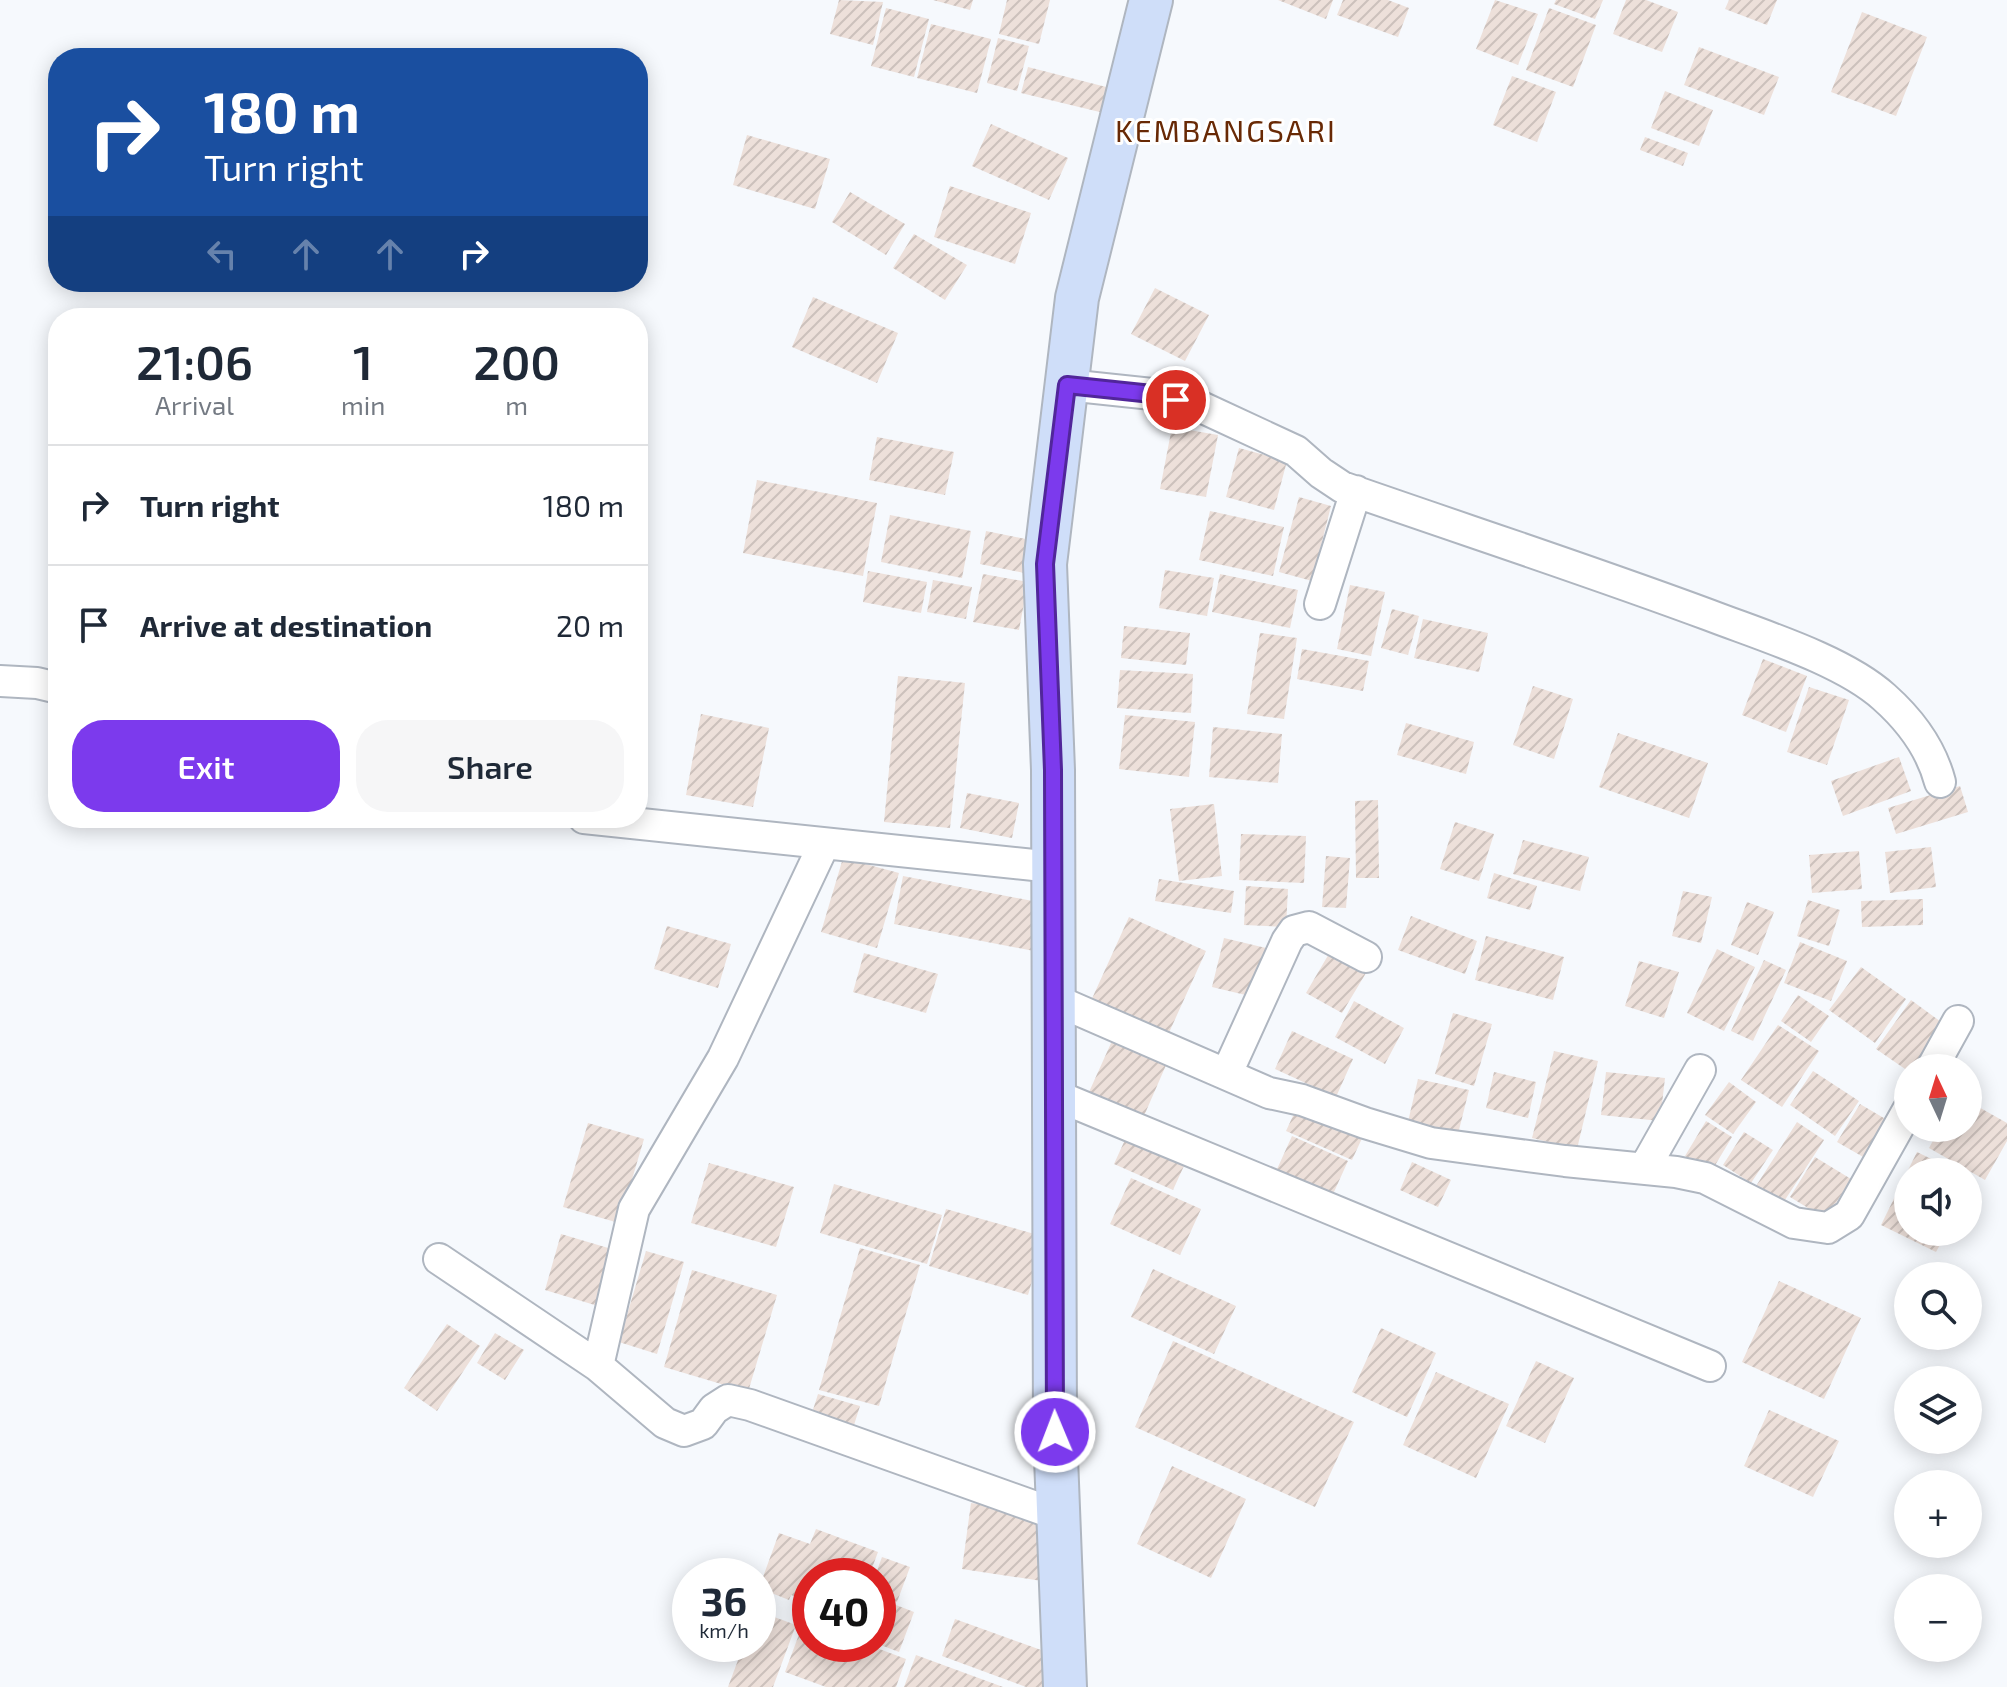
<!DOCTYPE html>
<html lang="en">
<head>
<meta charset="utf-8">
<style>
  :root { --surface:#fff; --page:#f6f6f7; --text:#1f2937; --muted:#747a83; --line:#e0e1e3; --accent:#7c3aed }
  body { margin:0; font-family:"Exo 2",sans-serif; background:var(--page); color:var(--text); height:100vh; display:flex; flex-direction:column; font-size:30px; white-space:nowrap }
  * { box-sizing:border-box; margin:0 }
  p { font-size:26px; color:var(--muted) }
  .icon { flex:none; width:44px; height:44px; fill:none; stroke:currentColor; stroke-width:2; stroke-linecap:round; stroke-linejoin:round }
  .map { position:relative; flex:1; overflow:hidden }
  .sheet { position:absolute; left:48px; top:308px; width:600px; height:520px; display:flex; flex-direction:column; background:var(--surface); border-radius:32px; box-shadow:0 4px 20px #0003 }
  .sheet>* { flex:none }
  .top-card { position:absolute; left:48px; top:48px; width:600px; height:244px; border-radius:32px; box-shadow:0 4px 20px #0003; background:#1a4fa0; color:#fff; overflow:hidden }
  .needle { width:52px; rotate:356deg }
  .fabs { position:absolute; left:1894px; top:1054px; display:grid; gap:16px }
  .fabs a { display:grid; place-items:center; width:88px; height:88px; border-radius:50%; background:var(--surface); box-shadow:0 4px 20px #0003; font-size:40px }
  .speed { position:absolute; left:672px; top:1558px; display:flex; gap:16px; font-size:40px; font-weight:700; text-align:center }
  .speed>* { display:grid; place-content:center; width:104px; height:104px; border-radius:50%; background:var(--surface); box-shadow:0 4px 20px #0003; line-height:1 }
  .speed small { font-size:20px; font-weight:400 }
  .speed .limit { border:12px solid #d22; background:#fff; color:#111 }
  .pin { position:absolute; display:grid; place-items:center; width:68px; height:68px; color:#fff; margin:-34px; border:4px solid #fff; border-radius:50%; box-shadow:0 2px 8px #0007 }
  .me { position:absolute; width:88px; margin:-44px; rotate:359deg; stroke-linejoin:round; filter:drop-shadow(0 0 6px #0008) }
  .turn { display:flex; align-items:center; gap:28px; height:168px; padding:0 24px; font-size:36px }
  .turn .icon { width:104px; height:104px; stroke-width:2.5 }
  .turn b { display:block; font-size:56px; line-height:68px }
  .lanes { display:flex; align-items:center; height:76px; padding:0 24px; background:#0003; justify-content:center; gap:40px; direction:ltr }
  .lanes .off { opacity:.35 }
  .eta { display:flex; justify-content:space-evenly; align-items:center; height:136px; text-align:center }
  .eta b { font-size:48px; font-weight:600; line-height:56px }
  .primary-button { display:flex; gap:16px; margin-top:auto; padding:16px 24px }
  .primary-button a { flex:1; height:92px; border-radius:32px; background:var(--accent); color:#fff; font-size:32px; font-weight:600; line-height:92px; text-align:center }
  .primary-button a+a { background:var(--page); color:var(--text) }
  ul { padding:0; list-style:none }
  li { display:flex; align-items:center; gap:24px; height:120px; padding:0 24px; border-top:2px solid var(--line) }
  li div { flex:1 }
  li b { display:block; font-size:30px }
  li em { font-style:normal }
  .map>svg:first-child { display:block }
</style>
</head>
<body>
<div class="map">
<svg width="2007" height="1687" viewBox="0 0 2007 1687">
  <defs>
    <pattern id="building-hatch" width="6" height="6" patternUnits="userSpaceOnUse" patternTransform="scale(2)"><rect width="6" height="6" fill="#ede0da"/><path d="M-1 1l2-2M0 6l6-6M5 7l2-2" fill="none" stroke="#ccc1bc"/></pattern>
  </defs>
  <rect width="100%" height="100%" fill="#f6f9fd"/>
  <path fill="url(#building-hatch)" d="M839 0 883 2 873 45 830 34Z
    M933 0H973L970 10Z
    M1007 0H1050L1039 44 999 34Z
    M1278 0H1333L1326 19Z
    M1343 0H1388L1409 8 1398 37 1337 15Z
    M1495 0 1538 14 1518 65 1476 49Z
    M1556 0H1603L1595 19 1554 4Z
    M1626 0H1646L1678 12 1662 52 1613 34Z
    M1729 0H1777L1767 25 1725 9Z
    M886 8 929 19 914 77 871 66Z
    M1549 8 1596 25 1573 87 1526 70Z
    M1862 12 1927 37 1896 116 1831 92Z
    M931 24 991 39 977 93 917 78Z
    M998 38 1029 46 1017 91 987 83Z
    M1699 47 1779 77 1764 115 1684 85Z
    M1028 67 1114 89 1108 114 1021 93Z
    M1512 76 1556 92 1537 142 1493 125Z
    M1665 91 1713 110 1699 146 1651 128Z
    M991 124 1068 158 1049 200 972 166Z
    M747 135 830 159 815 209 733 185Z
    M1645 137 1688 153 1683 166 1640 150Z
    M950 186 1031 213 1015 264 934 237Z
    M850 192 905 224 886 255 832 222Z
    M914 234 967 265 945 300 893 268Z
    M1155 288 1209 315 1185 361 1131 334Z
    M813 297 898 333 877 383 792 347Z
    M1172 427 1218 435 1206 497 1160 489Z
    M877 437 954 452 945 495 869 480Z
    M1239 448 1287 461 1274 510 1226 497Z
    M757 480 877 503 863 576 743 553Z
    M1299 497 1331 506 1312 581 1279 572Z
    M1210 511 1284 527 1273 576 1199 560Z
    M890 515 971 531 962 578 881 562Z
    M986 531 1035 541 1029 574 980 564Z
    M1165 570 1214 578 1207 616 1159 608Z
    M868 571 927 582 921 613 863 602Z
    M983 574 1028 582 1019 630 973 622Z
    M1220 574 1298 590 1290 628 1212 612Z
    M933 580 972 587 966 619 927 612Z
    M1350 585 1385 592 1371 656 1337 649Z
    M1392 609 1419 616 1408 655 1381 648Z
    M1423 619 1488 633 1479 672 1414 658Z
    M1124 626 1190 633 1186 665 1121 658Z
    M1260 633 1297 638 1284 719 1247 714Z
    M1302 649 1369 661 1363 691 1297 679Z
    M1763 659 1807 676 1786 732 1742 715Z
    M1120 670 1193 674 1191 713 1117 708Z
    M898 676 965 683 950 828 884 822Z
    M1533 686 1573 699 1554 759 1513 745Z
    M1809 687 1849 700 1827 765 1787 752Z
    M701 714 769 728 753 807 686 795Z
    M1125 715 1195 722 1189 777 1119 769Z
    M1406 723 1474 742 1466 774 1397 755Z
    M1213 727 1282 734 1278 783 1209 777Z
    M1618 733 1708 763 1689 818 1599 787Z
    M1899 757 1911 791 1843 816 1831 781Z
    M1960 786 1968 812 1896 834 1888 808Z
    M967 793 1019 803 1012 838 960 828Z
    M1378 800 1379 878H1356L1355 801Z
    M1214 804 1222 876 1179 881 1170 809Z
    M1455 822 1494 834 1479 881 1440 869Z
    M1241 834 1306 836 1304 883 1239 880Z
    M1523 840 1589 857 1580 891 1513 874Z
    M1931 847 1936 887 1890 893 1885 852Z
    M1859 851 1862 889 1812 893 1809 855Z
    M1326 856 1350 858 1346 908 1322 907Z
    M843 858 899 873 877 948 821 932Z
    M1494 873 1537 886 1530 910 1487 898Z
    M903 876 1043 903 1034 951 894 924Z
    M1159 879 1234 891 1231 913 1155 901Z
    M1246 886 1288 889 1286 927 1244 925Z
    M1683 891 1712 897 1701 943 1672 936Z
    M1923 899V925L1862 927 1861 901Z
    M1808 900 1840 910 1829 946 1797 936Z
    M1747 902 1774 912 1758 955 1731 945Z
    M1411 916 1477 941 1465 974 1398 950Z
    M1129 917 1206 951 1167 1037 1090 1003Z
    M667 926 731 944 718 988 654 969Z
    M1486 936 1564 957 1553 1000 1475 980Z
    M1224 938 1266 948 1254 997 1212 987Z
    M1800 942 1847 961 1831 1001 1784 983Z
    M1717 949 1755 967 1724 1031 1687 1013Z
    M1330 952 1366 973 1342 1013 1306 993Z
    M864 953 938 974 926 1013 853 992Z
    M1764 960 1786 970 1753 1041 1731 1031Z
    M1639 961 1679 972 1664 1018 1625 1006Z
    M1861 967 1906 999 1875 1043 1829 1010Z
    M1798 995 1829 1016 1811 1042 1781 1021Z
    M1911 1000 1948 1027 1918 1068H1908V1071L1876 1049Z
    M1354 1001 1404 1028 1385 1064 1335 1037Z
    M1453 1013 1492 1024 1474 1086 1435 1074Z
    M1778 1025 1819 1051 1782 1107 1741 1080Z
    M1292 1031 1353 1059 1336 1097 1275 1069Z
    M1116 1032 1170 1056 1140 1125 1085 1101Z
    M1554 1051 1598 1061 1577 1149 1532 1138Z
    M1813 1071 1859 1101 1835 1136 1790 1105Z
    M1494 1072 1536 1082 1528 1118 1486 1108Z
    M1606 1072 1665 1078 1660 1121 1601 1115Z
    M1418 1079 1469 1090 1457 1138 1407 1126Z
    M1729 1082 1756 1102 1733 1134 1705 1115Z
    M1968 1101 2007 1123V1141L1985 1180 1929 1148 1940 1128H1968Z
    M1860 1104 1894 1124 1872 1162 1837 1142Z
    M1298 1105 1364 1134 1352 1160 1286 1131Z
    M1706 1121 1732 1137 1711 1172 1685 1156Z
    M1797 1122 1824 1140 1783 1203 1756 1186Z
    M588 1123 644 1139 619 1223 563 1207Z
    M1129 1131 1188 1157 1173 1190 1114 1164Z
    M1744 1132 1773 1150 1751 1183 1723 1165Z
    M1292 1136 1348 1161 1329 1203 1273 1178Z
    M1917 1152 1958 1172H1908V1232H1947L1936 1252 1881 1225Z
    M1815 1157 1851 1179 1826 1219 1790 1197Z
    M1412 1162 1451 1180 1438 1207 1400 1190Z
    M709 1163 794 1187 776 1247 691 1223Z
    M1131 1178 1201 1209 1180 1255 1110 1224Z
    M834 1184 942 1215 927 1264 820 1233Z
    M946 1209 1045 1237 1028 1295 929 1266Z
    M561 1234 615 1250 598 1306 545 1290Z
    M860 1248 920 1265 879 1406 819 1390Z
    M646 1251 684 1262 657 1354 619 1342Z
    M1153 1269 1236 1306 1214 1354 1131 1317Z
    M692 1270 777 1295 748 1392 664 1367Z
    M1779 1281 1861 1318 1824 1399 1742 1362Z
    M447 1324 480 1346 437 1411 404 1388Z
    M1381 1328 1436 1353 1407 1417 1352 1392Z
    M495 1333 524 1350 505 1380 477 1363Z
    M1173 1341 1354 1422 1315 1507 1135 1427Z
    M1536 1361 1574 1378 1545 1443 1506 1426Z
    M1436 1372 1509 1404 1476 1478 1403 1445Z
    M818 1394 860 1406 854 1425 812 1413Z
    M1769 1410 1839 1441 1813 1497 1744 1466Z
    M1172 1466 1246 1499 1211 1578 1137 1544Z
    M971 1503 1052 1515 1042 1581 962 1569Z
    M816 1529 878 1552 869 1576H810V1602L791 1595 789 1600 759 1588 779 1533 810 1544Z
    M882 1557 910 1567 897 1602 878 1595V1576H875Z
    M878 1598 914 1612 899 1652 878 1644Z
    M758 1611 796 1625 773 1687H728L744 1644H758Z
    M955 1619 1058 1656 1046 1687H1026L942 1656Z
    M804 1621 810 1624V1644H866L906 1659 896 1687H826L785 1672Z
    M916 1655 1003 1687H904Z"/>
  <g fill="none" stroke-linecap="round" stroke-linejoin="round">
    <g stroke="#afb6c0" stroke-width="34">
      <path id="street" d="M1067 385 1152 394 1199 406 1296 451 1321 473 1342 487C1465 530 1588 570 1709 615 1761 635 1843 660 1884 697 1911 721 1931 748 1940 782
        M1320 604 1356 491
        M0 681 37 683 58 688
        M584 818 1053 867
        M1053 999 1269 1093 1302 1100 1365 1123 1431 1143 1565 1161 1676 1172 1705 1178 1794 1223 1828 1228 1849 1215 1908 1110
        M1932 1068 1958 1021
        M1227 1073 1287 941 1294 931 1309 927 1366 957
        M1055 1095 1710 1366
        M1644 1169 1700 1070
        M439 1259 598 1366 665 1423 684 1431 703 1424 714 1409 728 1400 750 1405 1058 1515
        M598 1366 634 1209 723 1058 824 844"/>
    </g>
    <g stroke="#afb6c0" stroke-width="46">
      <path id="secondary" d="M1065 1687 1055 1432 1053 770 1045 564 1077 298 1151 0"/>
    </g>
    <use href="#street" stroke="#fff" stroke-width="30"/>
    <use href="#secondary" stroke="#cfdef9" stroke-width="42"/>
  </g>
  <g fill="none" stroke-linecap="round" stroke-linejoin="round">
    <g stroke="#51269a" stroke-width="20">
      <path id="route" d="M1055 1432 1053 770 1045 564 1067 385 1152 394 1176 400"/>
    </g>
    <use href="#route" stroke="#7c3aed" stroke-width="14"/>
  </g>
  <g text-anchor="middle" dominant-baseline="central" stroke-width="6" stroke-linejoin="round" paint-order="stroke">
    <g font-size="30" letter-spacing="2" fill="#682905" stroke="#fff">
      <text x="1226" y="130">KEMBANGSARI</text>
    </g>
  </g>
</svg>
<div class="fabs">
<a><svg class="needle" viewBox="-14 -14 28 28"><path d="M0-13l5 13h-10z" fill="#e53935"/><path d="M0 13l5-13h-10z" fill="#747a83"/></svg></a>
<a><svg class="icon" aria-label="sound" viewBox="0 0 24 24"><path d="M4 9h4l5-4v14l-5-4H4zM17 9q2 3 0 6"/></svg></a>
<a><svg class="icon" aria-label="search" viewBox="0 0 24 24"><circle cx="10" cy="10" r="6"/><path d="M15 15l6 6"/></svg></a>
<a><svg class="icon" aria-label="layers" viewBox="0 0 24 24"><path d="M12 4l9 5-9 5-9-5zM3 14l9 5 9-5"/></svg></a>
<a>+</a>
<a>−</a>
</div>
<div class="speed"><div>36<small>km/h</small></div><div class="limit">40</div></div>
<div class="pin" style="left:1176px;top:400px;background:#d93025"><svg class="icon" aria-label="arrive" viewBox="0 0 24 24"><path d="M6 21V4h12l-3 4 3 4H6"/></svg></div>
<svg class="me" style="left:1055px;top:1432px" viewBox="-20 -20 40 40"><circle r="17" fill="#7c3aed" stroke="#fff" stroke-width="3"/><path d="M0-11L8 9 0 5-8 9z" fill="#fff"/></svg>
<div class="top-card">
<div class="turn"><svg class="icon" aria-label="right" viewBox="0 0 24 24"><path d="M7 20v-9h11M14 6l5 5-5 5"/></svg><div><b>180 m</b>Turn right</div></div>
<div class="lanes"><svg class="icon off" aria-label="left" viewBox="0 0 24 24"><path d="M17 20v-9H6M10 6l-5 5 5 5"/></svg><svg class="icon off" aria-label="ahead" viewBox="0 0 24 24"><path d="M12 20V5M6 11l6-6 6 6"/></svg><svg class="icon off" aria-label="ahead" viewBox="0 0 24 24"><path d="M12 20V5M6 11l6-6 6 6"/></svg><svg class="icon" aria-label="right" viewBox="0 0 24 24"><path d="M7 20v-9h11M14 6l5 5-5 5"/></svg></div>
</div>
<section class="sheet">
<div class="eta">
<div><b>21:06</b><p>Arrival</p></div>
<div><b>1</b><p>min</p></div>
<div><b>200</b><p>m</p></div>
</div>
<ul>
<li><svg class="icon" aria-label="right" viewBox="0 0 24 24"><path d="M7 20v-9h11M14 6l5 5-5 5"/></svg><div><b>Turn right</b></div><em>180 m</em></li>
<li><svg class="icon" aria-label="arrive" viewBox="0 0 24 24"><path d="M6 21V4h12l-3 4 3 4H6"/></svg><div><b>Arrive at destination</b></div><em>20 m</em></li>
</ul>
<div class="primary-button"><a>Exit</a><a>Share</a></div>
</section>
</div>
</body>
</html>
